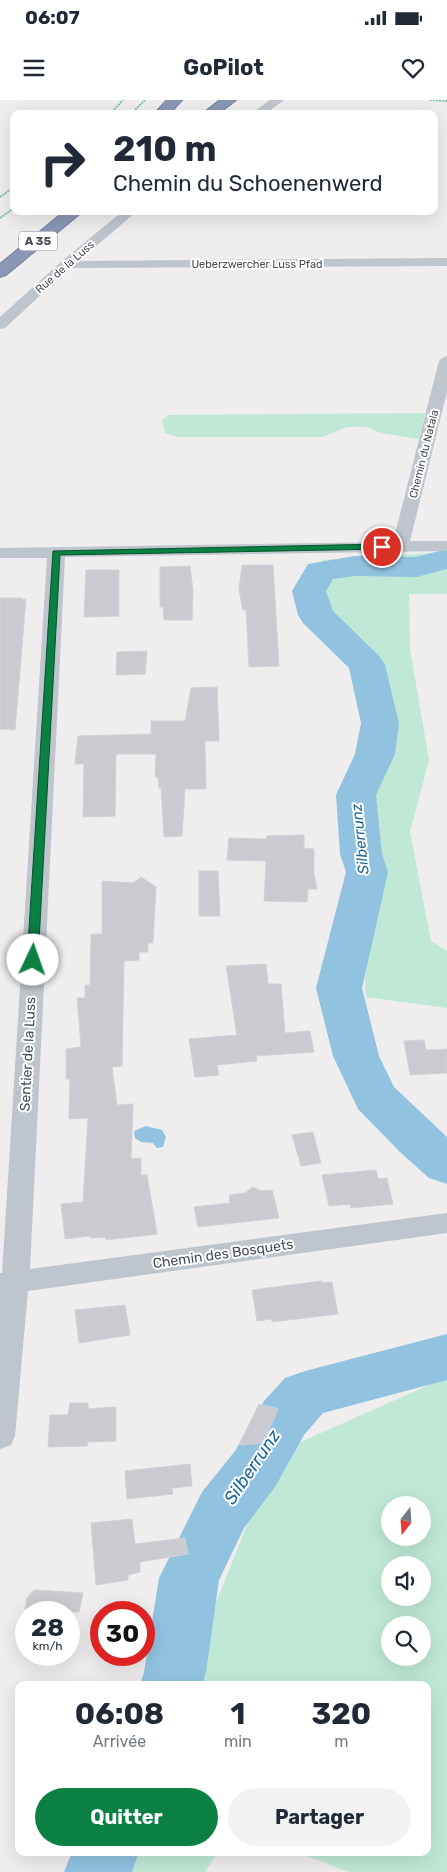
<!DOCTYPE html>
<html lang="fr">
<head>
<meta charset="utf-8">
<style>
  :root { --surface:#fff; --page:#f2f2f3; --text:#1f2937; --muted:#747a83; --accent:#0b8043 }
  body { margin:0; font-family:Rubik,sans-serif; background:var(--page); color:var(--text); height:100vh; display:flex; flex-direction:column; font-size:19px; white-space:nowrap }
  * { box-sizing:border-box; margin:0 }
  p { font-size:16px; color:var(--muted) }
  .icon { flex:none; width:28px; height:28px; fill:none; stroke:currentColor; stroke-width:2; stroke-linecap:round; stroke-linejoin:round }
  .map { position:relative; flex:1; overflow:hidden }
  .side { position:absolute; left:15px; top:1581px; width:416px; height:175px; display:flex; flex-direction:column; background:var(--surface); border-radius:10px; box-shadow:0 5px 20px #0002 }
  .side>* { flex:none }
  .hud { position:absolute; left:10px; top:10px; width:428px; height:105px; border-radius:10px; box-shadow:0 5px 20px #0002; background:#fff; color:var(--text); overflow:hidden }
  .needle { width:32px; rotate:197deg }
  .fabs { position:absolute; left:381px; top:1396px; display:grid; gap:10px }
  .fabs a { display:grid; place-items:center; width:50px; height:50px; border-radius:50%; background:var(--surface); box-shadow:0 5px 20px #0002; font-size:25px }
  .speed { position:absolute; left:15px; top:1501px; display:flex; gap:10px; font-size:25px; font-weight:700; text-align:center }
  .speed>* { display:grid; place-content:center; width:65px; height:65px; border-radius:50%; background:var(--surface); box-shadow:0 5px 20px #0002; line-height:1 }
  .speed small { font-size:12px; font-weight:400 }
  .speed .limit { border:8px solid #d22; background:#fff; color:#111 }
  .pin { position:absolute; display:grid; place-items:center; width:42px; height:42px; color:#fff; margin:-21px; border:2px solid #fff; border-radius:50%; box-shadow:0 1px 5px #0007 }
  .me { position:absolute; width:55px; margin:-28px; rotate:3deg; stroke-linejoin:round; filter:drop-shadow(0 0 4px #0008) }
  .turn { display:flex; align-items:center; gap:18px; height:105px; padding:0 20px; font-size:22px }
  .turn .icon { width:65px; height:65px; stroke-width:2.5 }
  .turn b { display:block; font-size:35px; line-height:42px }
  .eta { display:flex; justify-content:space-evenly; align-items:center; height:85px; text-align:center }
  .eta b { font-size:30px; font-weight:700; line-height:35px }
  .button { display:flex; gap:10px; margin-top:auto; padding:10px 20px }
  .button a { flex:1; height:58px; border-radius:30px; background:var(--accent); color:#fff; font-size:20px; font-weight:700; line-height:58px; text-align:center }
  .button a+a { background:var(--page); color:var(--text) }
  .status { display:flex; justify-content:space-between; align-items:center; height:35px; padding:0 25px; background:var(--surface); direction:ltr }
  .status svg { height:14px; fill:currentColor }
  header { display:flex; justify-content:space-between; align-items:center; height:65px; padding:0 20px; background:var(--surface); font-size:22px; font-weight:700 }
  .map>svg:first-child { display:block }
</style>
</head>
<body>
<div class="status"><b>06:07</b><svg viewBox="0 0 49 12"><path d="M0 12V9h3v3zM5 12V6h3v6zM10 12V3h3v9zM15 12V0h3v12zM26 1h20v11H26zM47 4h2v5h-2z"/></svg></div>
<header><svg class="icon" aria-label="menu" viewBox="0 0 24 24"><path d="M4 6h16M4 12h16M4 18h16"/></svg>GoPilot<svg class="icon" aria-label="heart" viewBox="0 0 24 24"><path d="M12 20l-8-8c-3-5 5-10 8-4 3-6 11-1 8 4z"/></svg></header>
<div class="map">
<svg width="447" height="1772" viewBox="0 0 447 1772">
  <rect width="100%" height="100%" fill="#efeded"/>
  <path fill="#bfe9d6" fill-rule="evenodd" d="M425 313 419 339 380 333 367 327H347L323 337H177L165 333 162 320 169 315Z
    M447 452V494H409L410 549 429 660 410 732 431 841 447 851V908L366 897 354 693 386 585 329 531 322 460Z
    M447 1277V1772H349L299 1753 428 1752V1585H183L276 1353ZM390 1405H422V1438H390ZM390 1465H422V1498H390ZM390 1525H422V1558H390Z
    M116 1753V1752L217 1753 205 1772H108Z"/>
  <path fill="#91c3e1" d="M146 1026 162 1030 166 1037 163 1047 157 1048 153 1043 141 1042 135 1038 134 1031Z"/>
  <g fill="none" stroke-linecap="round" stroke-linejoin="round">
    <path fill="#91c3e1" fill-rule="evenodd" d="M447 449V469L417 477 355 476 333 479 326 491 333 511 380 557 385 565 399 623 395 654 376 695 382 754 388 772 362 888 379 956 394 987 447 1037V1084L429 1078 400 1052 358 1009 333 956 316 888 346 772 340 754 336 695 355 654 361 623 349 568 303 523 298 515 292 491 308 464 355 456 416 457Z
      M447 1234V1280L323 1313 304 1335 275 1387 244 1428 219 1480 206 1572 202 1585H140L144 1572 159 1478 202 1392 235 1351 264 1301 285 1278 305 1271Z
      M72 1752H139L132 1772H64Z"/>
  </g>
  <path fill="#cacbd1" stroke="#d1d2d8" d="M242 465H273L279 566 249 567 246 510H243L239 490Z
    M190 466 193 491 192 520H164L163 507H160V467Z
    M86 470H119V516L84 517Z
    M0 498H22V499H26L15 630 0 629Z
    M147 551 145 574 116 575 117 552Z
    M217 587 219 641H205L206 689H185L182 736 164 737 161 688H159L158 677H155L156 654H116L115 716 83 717 84 664H75L78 636 151 634V621H185L191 588Z
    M304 735V748L314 749V774L317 789H308L307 802 264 801 266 761 227 760 229 738 267 739 266 736Z
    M199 771H218L220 816H199Z
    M141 777 156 787 153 843H148V852H139V860L124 861 122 966 112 967 117 1005 133 1004 131 1059 141 1058V1075H147L157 1134 106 1140 105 1137 91 1138 90 1136 65 1139 61 1104 83 1102 88 1018 69 1019 70 979H66V949L81 947 77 898H85V885H90L91 834H102V781L133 783Z
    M266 864 268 884H281L285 933 310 931 314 952 256 956 257 961 217 965 219 975 195 977 189 939 237 935 226 866Z
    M424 940 426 950 447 949V973L410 975 404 941Z
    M313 1032 321 1063 301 1066 292 1035Z
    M376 1070 378 1079 387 1078 393 1104 351 1108 350 1104 329 1106 322 1075Z
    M253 1087 261 1091 272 1090 279 1118 198 1127 194 1107 230 1103 229 1095 245 1093Z
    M322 1181V1183L332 1182 338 1214 272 1222V1219L257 1221 252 1190Z
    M125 1205 130 1235 79 1243 75 1210Z
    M70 1303H88V1309L116 1307V1341L88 1342 87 1346 48 1347 50 1315H68Z
    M259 1304 278 1309 263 1343 239 1345Z
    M190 1364 192 1386 172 1388 173 1394 127 1399 125 1371Z
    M132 1419 135 1444 185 1438 188 1454 140 1462V1472L128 1475V1480L96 1485 91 1423Z
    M34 1490 83 1493 79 1512H25L27 1498Z"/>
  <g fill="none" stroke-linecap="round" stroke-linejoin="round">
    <g stroke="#7583a2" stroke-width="2">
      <path id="highway" d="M167 0H182L169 14H154Z
        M220 0H236L218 14H202Z
        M65 111H83L6 175 0 177V164Z"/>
    </g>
    <path stroke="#7cc2ab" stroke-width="2" stroke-dasharray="2 1" stroke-linecap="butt" d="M430 0 447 1
      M110 14 123 0
      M131 14 145 0
      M0 97 14 87
      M0 118 14 108"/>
    <path fill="#bfc5cd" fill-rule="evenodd" d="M270 0H284L265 14H251Z
      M123 111H137L79 161 447 158V166L70 168 5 228 0 229V217L62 161Z
      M447 256V292L410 441H447V451L65 457 30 1169 447 1113V1133L28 1191 15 1336 11 1345 0 1349V1173H2L47 458H0V448L393 442 439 261 442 258Z"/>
    <use href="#highway" fill="#8a98b6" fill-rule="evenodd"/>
  </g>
  <path fill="#0b8043" stroke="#07532c" d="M382 444 385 445V449L60 455 38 860 33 864 29 863 27 860 53 451Z"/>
  <g text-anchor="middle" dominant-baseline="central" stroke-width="4" stroke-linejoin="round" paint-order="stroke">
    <g font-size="11" fill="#474d58" stroke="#fff">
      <text x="257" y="164">Ueberzwercher Luss Pfad</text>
      <text transform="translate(65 167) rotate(-41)">Rue de la Luss</text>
      <text transform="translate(424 354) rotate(-76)">Chemin du Natala</text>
    </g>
    <rect fill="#fff" stroke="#7e828a" stroke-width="1" x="19" y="131.5" width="38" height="19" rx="4"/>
    <g font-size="12" font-weight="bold" fill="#474d58">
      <text x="38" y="141">A 35</text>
    </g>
    <g font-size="14" fill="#474d58" stroke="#fff">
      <text transform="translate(28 954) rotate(-87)">Sentier de la Luss</text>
      <text transform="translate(223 1154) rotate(-8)">Chemin des Bosquets</text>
    </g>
    <g font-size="15" font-style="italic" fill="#1c6996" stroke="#fff">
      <text transform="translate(360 739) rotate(-96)">Silberrunz</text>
    </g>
    <g font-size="18" font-style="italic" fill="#1c6996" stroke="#fff">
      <text transform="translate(252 1367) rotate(-56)">Silberrunz</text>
    </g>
  </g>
</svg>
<div class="fabs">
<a><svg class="needle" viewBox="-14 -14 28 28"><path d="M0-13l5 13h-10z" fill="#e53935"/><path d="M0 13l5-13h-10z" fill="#747a83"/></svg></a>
<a><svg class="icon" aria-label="sound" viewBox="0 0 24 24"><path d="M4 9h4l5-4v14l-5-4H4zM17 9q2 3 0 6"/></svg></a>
<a><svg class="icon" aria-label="search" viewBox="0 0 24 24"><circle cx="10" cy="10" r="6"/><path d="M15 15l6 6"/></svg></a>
</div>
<div class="speed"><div>28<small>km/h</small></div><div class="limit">30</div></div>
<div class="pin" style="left:382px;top:447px;background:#d93025"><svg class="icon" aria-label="arrive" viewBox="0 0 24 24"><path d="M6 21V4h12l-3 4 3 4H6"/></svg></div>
<svg class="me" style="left:33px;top:860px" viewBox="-20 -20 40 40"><circle r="19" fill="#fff"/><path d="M0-13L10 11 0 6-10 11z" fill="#0b8043"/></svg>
<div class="hud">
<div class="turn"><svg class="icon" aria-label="right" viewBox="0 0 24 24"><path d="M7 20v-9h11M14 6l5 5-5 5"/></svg><div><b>210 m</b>Chemin du Schoenenwerd</div></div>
</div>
<section class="side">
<div class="eta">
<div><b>06:08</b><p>Arrivée</p></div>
<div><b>1</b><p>min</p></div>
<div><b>320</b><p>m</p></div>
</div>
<div class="button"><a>Quitter</a><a>Partager</a></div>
</section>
</div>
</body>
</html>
